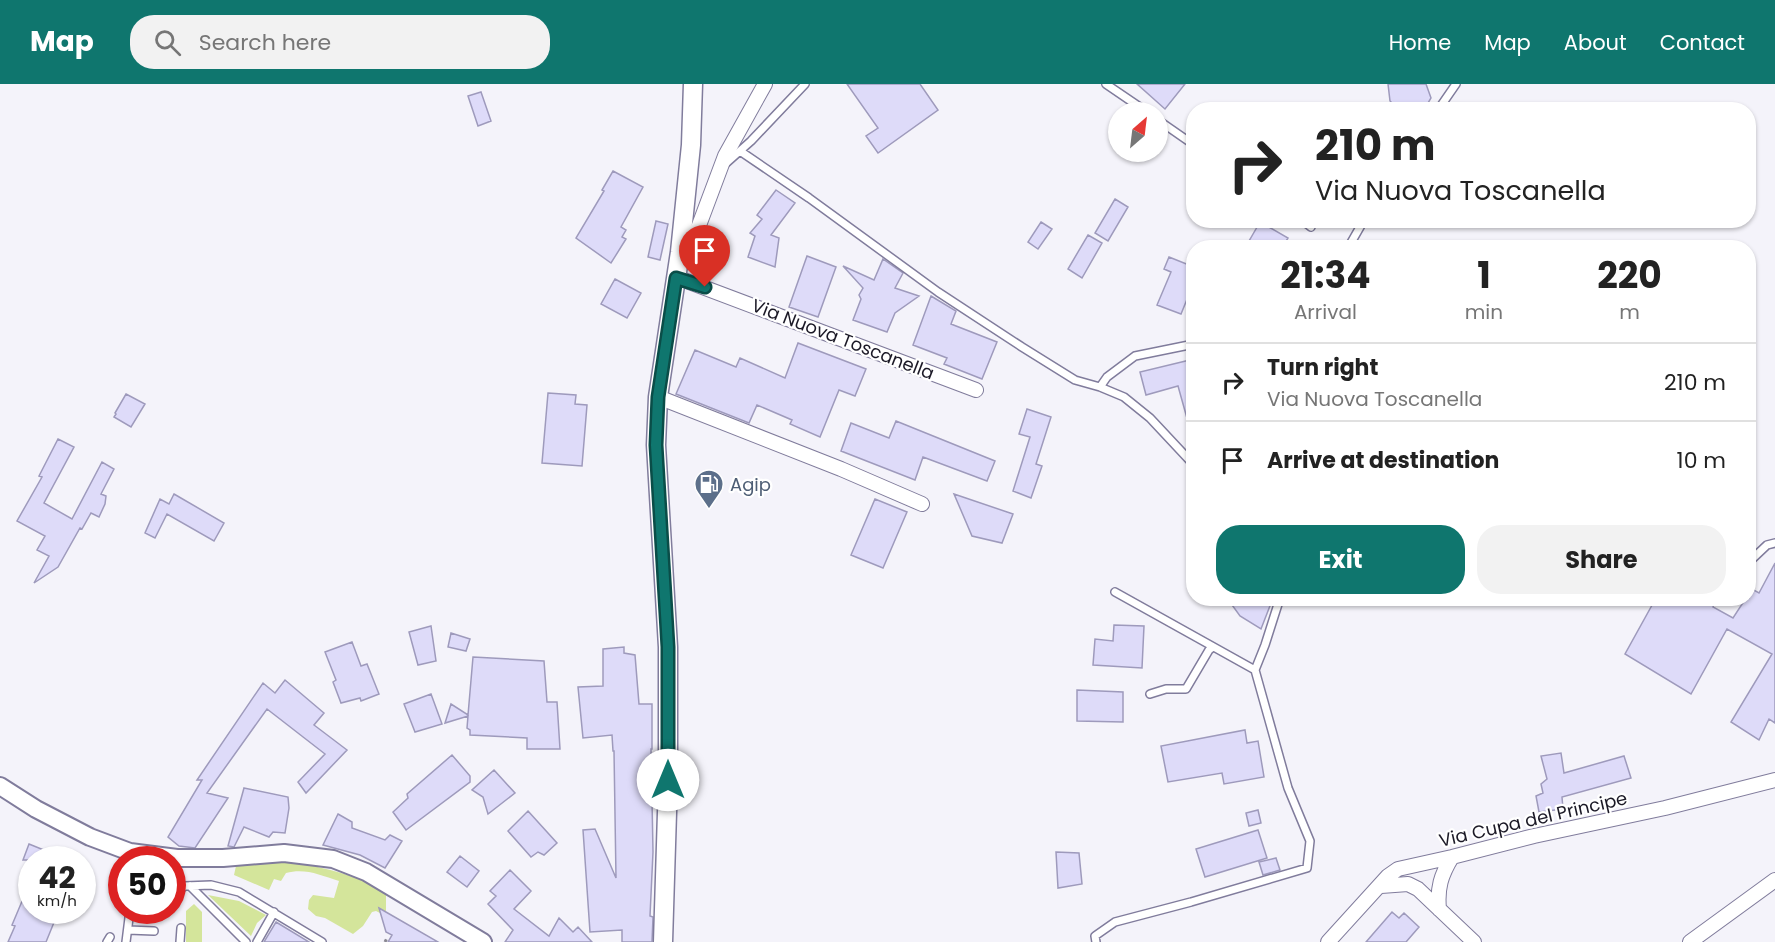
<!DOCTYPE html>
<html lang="en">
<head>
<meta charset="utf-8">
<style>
  :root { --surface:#fff; --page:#f2f2f2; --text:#222; --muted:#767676; --line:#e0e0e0; --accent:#0f766e }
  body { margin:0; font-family:Poppins,sans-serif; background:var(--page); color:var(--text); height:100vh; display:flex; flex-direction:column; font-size:22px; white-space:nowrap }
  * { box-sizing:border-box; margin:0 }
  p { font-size:20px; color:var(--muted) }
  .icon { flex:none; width:33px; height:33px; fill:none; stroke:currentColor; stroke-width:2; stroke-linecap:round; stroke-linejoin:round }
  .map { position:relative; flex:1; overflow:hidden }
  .details { position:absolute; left:1186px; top:156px; width:570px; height:366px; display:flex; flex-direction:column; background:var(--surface); border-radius:24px; box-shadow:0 2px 4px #0004 }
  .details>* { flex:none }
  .banner { position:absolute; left:1186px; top:18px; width:570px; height:126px; border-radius:24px; box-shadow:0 2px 4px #0004; background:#fff; color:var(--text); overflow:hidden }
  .needle { width:39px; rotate:28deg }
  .tools { position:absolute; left:1108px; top:18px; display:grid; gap:12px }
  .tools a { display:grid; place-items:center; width:60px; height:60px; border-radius:50%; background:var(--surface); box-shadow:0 2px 4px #0004; font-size:30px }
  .speed { position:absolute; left:18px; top:762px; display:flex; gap:12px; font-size:30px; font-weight:700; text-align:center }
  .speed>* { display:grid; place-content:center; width:78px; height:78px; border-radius:50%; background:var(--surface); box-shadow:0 2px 4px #0004; line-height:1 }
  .speed small { font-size:15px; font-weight:400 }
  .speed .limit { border:9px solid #d22; background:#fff; color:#111 }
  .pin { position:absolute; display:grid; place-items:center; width:51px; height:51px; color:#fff; margin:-62px -26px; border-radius:50% 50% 50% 0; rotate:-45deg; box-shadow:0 0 6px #0007 }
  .pin .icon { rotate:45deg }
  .me { position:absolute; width:66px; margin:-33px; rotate:0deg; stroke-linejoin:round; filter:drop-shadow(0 0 4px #0008) }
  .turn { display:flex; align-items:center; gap:21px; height:126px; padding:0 30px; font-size:27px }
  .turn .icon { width:78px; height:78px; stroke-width:2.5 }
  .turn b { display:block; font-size:42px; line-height:51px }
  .eta { display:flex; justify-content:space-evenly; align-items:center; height:102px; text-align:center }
  .eta b { font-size:36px; font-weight:700; line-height:42px }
  .button { display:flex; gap:12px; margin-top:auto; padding:12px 30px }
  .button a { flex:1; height:69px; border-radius:24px; background:var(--accent); color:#fff; font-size:24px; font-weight:700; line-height:69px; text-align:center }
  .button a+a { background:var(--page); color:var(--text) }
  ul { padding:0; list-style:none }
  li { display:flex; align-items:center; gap:18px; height:78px; padding:0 30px; border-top:2px solid var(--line) }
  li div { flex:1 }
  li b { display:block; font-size:22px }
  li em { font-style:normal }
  header { display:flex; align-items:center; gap:36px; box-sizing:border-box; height:84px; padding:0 30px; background:var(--accent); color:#fff }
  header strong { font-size:28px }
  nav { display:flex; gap:33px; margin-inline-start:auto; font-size:21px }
  .search { width:420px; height:54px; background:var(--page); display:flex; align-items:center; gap:15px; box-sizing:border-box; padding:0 21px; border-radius:24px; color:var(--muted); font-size:22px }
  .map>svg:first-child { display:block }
</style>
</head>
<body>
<header>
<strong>Map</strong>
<div class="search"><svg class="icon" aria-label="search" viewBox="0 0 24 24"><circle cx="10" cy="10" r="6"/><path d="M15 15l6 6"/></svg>Search here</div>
<nav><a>Home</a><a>Map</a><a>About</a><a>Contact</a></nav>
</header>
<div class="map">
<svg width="1775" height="858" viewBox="0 0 1775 858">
  <rect width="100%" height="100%" fill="#f4f3fa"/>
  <path fill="#d4e59b" d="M286 776C322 784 354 789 386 808V827L382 830 376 827 372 828 363 842 353 850 325 834 316 832 308 825 309 816 313 811 334 814 339 797C320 791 305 784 286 789L281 797 274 795 269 806 234 791 236 782Z
    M208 811 239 817 266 831 257 839 251 852Z
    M194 820 202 828V858H186V827Z"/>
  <path fill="#dedbf9" stroke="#9e9abc" stroke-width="1.5" d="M847 0H920L938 26 878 69 866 52 878 44Z
    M1137 0H1185L1165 25Z
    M1388 0H1426L1431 14 1424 26H1399L1390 17Z
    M481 8 491 37 478 42 468 12Z
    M613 87 643 103 621 143 626 146 622 153 626 155 611 179 576 154 604 107 602 106Z
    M776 106 795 119 771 151 779 154 775 183 748 173 755 152 750 149 762 135 757 131Z
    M1115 115 1128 123 1108 157 1095 149Z
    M656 137 668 140 660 176 648 173Z
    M1041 138 1052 145 1038 165 1028 158Z
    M1260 138 1288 154 1282 164H1245Z
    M1088 151 1102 159 1082 194 1068 185Z
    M807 172 836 183 818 233 789 223Z
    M1169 173 1194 183V215L1188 213 1181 230 1157 221 1171 188 1164 185Z
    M883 175 903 189 895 204 919 212 895 229 887 248 853 236 861 215 859 211 863 204 843 182 874 196Z
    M615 195 641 209 627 234 601 220Z
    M931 212 956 227 951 240 997 258 982 295 944 280 947 274 913 261Z
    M798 259 866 285 855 312 839 306 820 353 790 340 792 336 757 321 749 339 676 310 695 266 736 283 740 274 785 294Z
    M1194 275V345H1190L1178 302 1146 311 1140 288Z
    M548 309 576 311 575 320 587 321 582 382 542 379Z
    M126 310 145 320 131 343 114 333 116 330 115 329Z
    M1027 325 1051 333 1036 380 1042 382 1031 414 1013 407 1030 353 1019 350Z
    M896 337 995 377 987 397 923 373 915 396 841 367 851 339 889 354Z
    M58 355 74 363 44 419 72 435 102 378 114 385 101 410 106 412 105 420 99 433 91 429 82 445 80 444 58 483 34 499 49 472 37 466 45 452 17 437 42 393 39 392Z
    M174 410 224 439 214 457 167 430 155 454 145 449 160 415 169 420Z
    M954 410 1013 430 1002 459 972 452Z
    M875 415 907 428 883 484 851 471Z
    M1775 479V639L1769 635 1759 656 1731 638 1772 570 1727 545 1691 610 1625 570 1656 514H1717L1713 523 1733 534 1746 514H1749L1752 505 1759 509Z
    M1227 514H1273L1261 545 1240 532Z
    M1114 541 1144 542 1142 584 1093 581 1095 555 1113 557Z
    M431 542 436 577 418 581 409 548Z
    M451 549 470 555 466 567 448 563Z
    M352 558 361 582 367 580 379 610 361 617 360 614 341 619 333 598 336 596 325 568Z
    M624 563V569L635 571 639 620H652V665H651L653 768 650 832 653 833 652 858H622V846L590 848 583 746 595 745 616 794 614 667H613L612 651 583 654 578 603 603 602V565Z
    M473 573 544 577 547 618H557L560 665H527V654L470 651V646L467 644 468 632 445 639 451 620 468 631Z
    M285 596 324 629 314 641 347 666 306 709 298 698 325 670 267 625 207 709 228 714 195 764 179 762 168 753 202 696H197L263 599 275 609Z
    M1077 606 1123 608V638L1077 637Z
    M431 610 442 640 415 648 404 620Z
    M1245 646 1247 659 1258 657 1264 693 1224 700 1222 689 1168 698 1161 662Z
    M1561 669 1564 689 1624 672 1631 694 1562 713 1563 725 1539 728 1536 712 1543 709 1541 700 1547 695 1541 672Z
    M452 671 470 692V698L406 746 393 728 408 714 407 710Z
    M494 686 515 709 488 730 483 713 472 706Z
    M244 704 288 713 289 724 285 749 273 748 269 753 244 743 234 763 228 762Z
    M1258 726 1261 739 1249 742 1246 729Z
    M528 727 557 759 544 771 538 768 531 773 508 747Z
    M338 730 352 738V744L385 756 390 751 402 757 385 784 360 771 323 761Z
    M1258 746 1267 774 1205 793 1196 765Z
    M29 760 66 775V776H23Z
    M1056 768 1079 769 1082 800 1058 804Z
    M460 772 479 787 467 803 447 788Z
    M1276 774 1280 786 1263 791 1259 778Z
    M510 786 531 807 514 825 549 852 559 834 573 848 578 843 592 858H505L513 846 488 820 496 812 490 807Z
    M31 796 32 826H55L54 830 57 831 46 858H8L15 842 12 841Z
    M379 824 438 858H388L392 851 386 848Z
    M1392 828 1399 834 1404 829 1419 843 1406 858H1366Z
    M276 838 309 858H264Z"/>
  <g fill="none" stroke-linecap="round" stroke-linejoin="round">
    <g stroke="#807c9c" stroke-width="10">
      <path id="service" d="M1106 0 1147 28
        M1438 26 1456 0
        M1158 36 1194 61
        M740 67 809 114 938 208 1022 263 1075 296 1100 303 1124 313 1150 334 1194 381
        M724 81 751 57 805 0
        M1302 136 1311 143
        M1348 164 1364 136
        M1100 303 1107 293 1135 272 1194 260
        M1749 478 1767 461 1775 459
        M1115 508 1255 586
        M1150 610 1166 605H1186L1209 566 1213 563
        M122 783 119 786 122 788
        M190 802 246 858
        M172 811 185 802 211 801 239 808 322 858
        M128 846 154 847
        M107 858 110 853
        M126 858 130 826
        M180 858 181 844
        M257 858 274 828
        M1096 858 1095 852 1115 838 1191 818 1307 784 1310 757 1288 704 1255 586 1265 561 1280 514"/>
    </g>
    <g stroke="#807c9c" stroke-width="16">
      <path id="minor" d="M680 168 698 144 725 72 765 0
        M676 193 976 306
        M658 313 841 385 922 420
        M1381 802 1408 800 1418 805 1474 858
        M1439 825C1437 804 1441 791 1452 773
        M1328 858 1388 792 1398 785 1452 773 1534 752 1665 724 1775 696
        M1690 858 1775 796"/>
    </g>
    <g stroke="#807c9c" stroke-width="20">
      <path id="tertiary" d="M0 702 36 725 90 753 130 768 177 774H223L284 769 333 775 366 788 483 858"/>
    </g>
    <g stroke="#807c9c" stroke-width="21">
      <path id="secondary" d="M663 858 668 696V563L656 361 658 313 680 168 691 61 693 0"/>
    </g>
    <path stroke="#8a8892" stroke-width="3" stroke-dasharray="3 4.5" stroke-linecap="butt" d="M385 858 388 852"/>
    <use href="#service" stroke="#fff" stroke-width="7"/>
    <use href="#minor" stroke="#fff" stroke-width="14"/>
    <use href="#tertiary" stroke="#fff" stroke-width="16"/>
    <use href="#secondary" stroke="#fff" stroke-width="18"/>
  </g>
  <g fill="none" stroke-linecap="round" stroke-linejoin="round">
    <g stroke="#0a4d48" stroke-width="15">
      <path id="route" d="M668 696V563L656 361 658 313 676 194 705 203"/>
    </g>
    <use href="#route" stroke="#0f766e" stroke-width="10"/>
  </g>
  <defs>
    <g id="fuel-pin" transform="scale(1.5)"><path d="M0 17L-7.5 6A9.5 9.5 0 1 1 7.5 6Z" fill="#5c6f8a" stroke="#fff"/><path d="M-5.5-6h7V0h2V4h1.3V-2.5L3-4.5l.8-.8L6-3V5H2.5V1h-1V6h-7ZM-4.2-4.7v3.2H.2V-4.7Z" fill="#fff"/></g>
  </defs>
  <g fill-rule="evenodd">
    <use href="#fuel-pin" x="709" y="400"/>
  </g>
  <g text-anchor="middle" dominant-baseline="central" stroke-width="4.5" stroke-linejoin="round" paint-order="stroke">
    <g font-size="18" fill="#1b1926" stroke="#fff">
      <text transform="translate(843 255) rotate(21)">Via Nuova Toscanella</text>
      <text transform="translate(1533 735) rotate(-13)">Via Cupa del Principe</text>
    </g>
    <g font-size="18" fill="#4e5e75" stroke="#fff" text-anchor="start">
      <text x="730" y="400">Agip</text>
    </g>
  </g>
</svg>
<div class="tools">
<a><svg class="needle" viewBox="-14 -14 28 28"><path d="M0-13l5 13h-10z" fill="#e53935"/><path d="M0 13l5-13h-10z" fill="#767676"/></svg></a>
</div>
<div class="speed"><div>42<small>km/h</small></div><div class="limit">50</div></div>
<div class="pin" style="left:705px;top:203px;background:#d93025"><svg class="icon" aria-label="arrive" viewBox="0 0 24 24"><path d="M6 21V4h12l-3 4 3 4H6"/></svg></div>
<svg class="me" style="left:668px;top:696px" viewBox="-20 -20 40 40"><circle r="19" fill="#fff"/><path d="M0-13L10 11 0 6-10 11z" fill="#0f766e"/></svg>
<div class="banner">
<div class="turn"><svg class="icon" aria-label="right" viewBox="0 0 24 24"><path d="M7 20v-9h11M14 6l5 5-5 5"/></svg><div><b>210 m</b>Via Nuova Toscanella</div></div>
</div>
<section class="details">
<div class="eta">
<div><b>21:34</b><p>Arrival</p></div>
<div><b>1</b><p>min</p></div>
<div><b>220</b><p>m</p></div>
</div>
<ul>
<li><svg class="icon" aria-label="right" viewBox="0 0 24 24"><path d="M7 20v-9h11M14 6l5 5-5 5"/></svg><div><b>Turn right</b><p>Via Nuova Toscanella</p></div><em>210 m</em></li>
<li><svg class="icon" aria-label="arrive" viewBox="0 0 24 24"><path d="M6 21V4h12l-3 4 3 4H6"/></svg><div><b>Arrive at destination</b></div><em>10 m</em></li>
</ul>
<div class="button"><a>Exit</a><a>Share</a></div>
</section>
</div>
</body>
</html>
